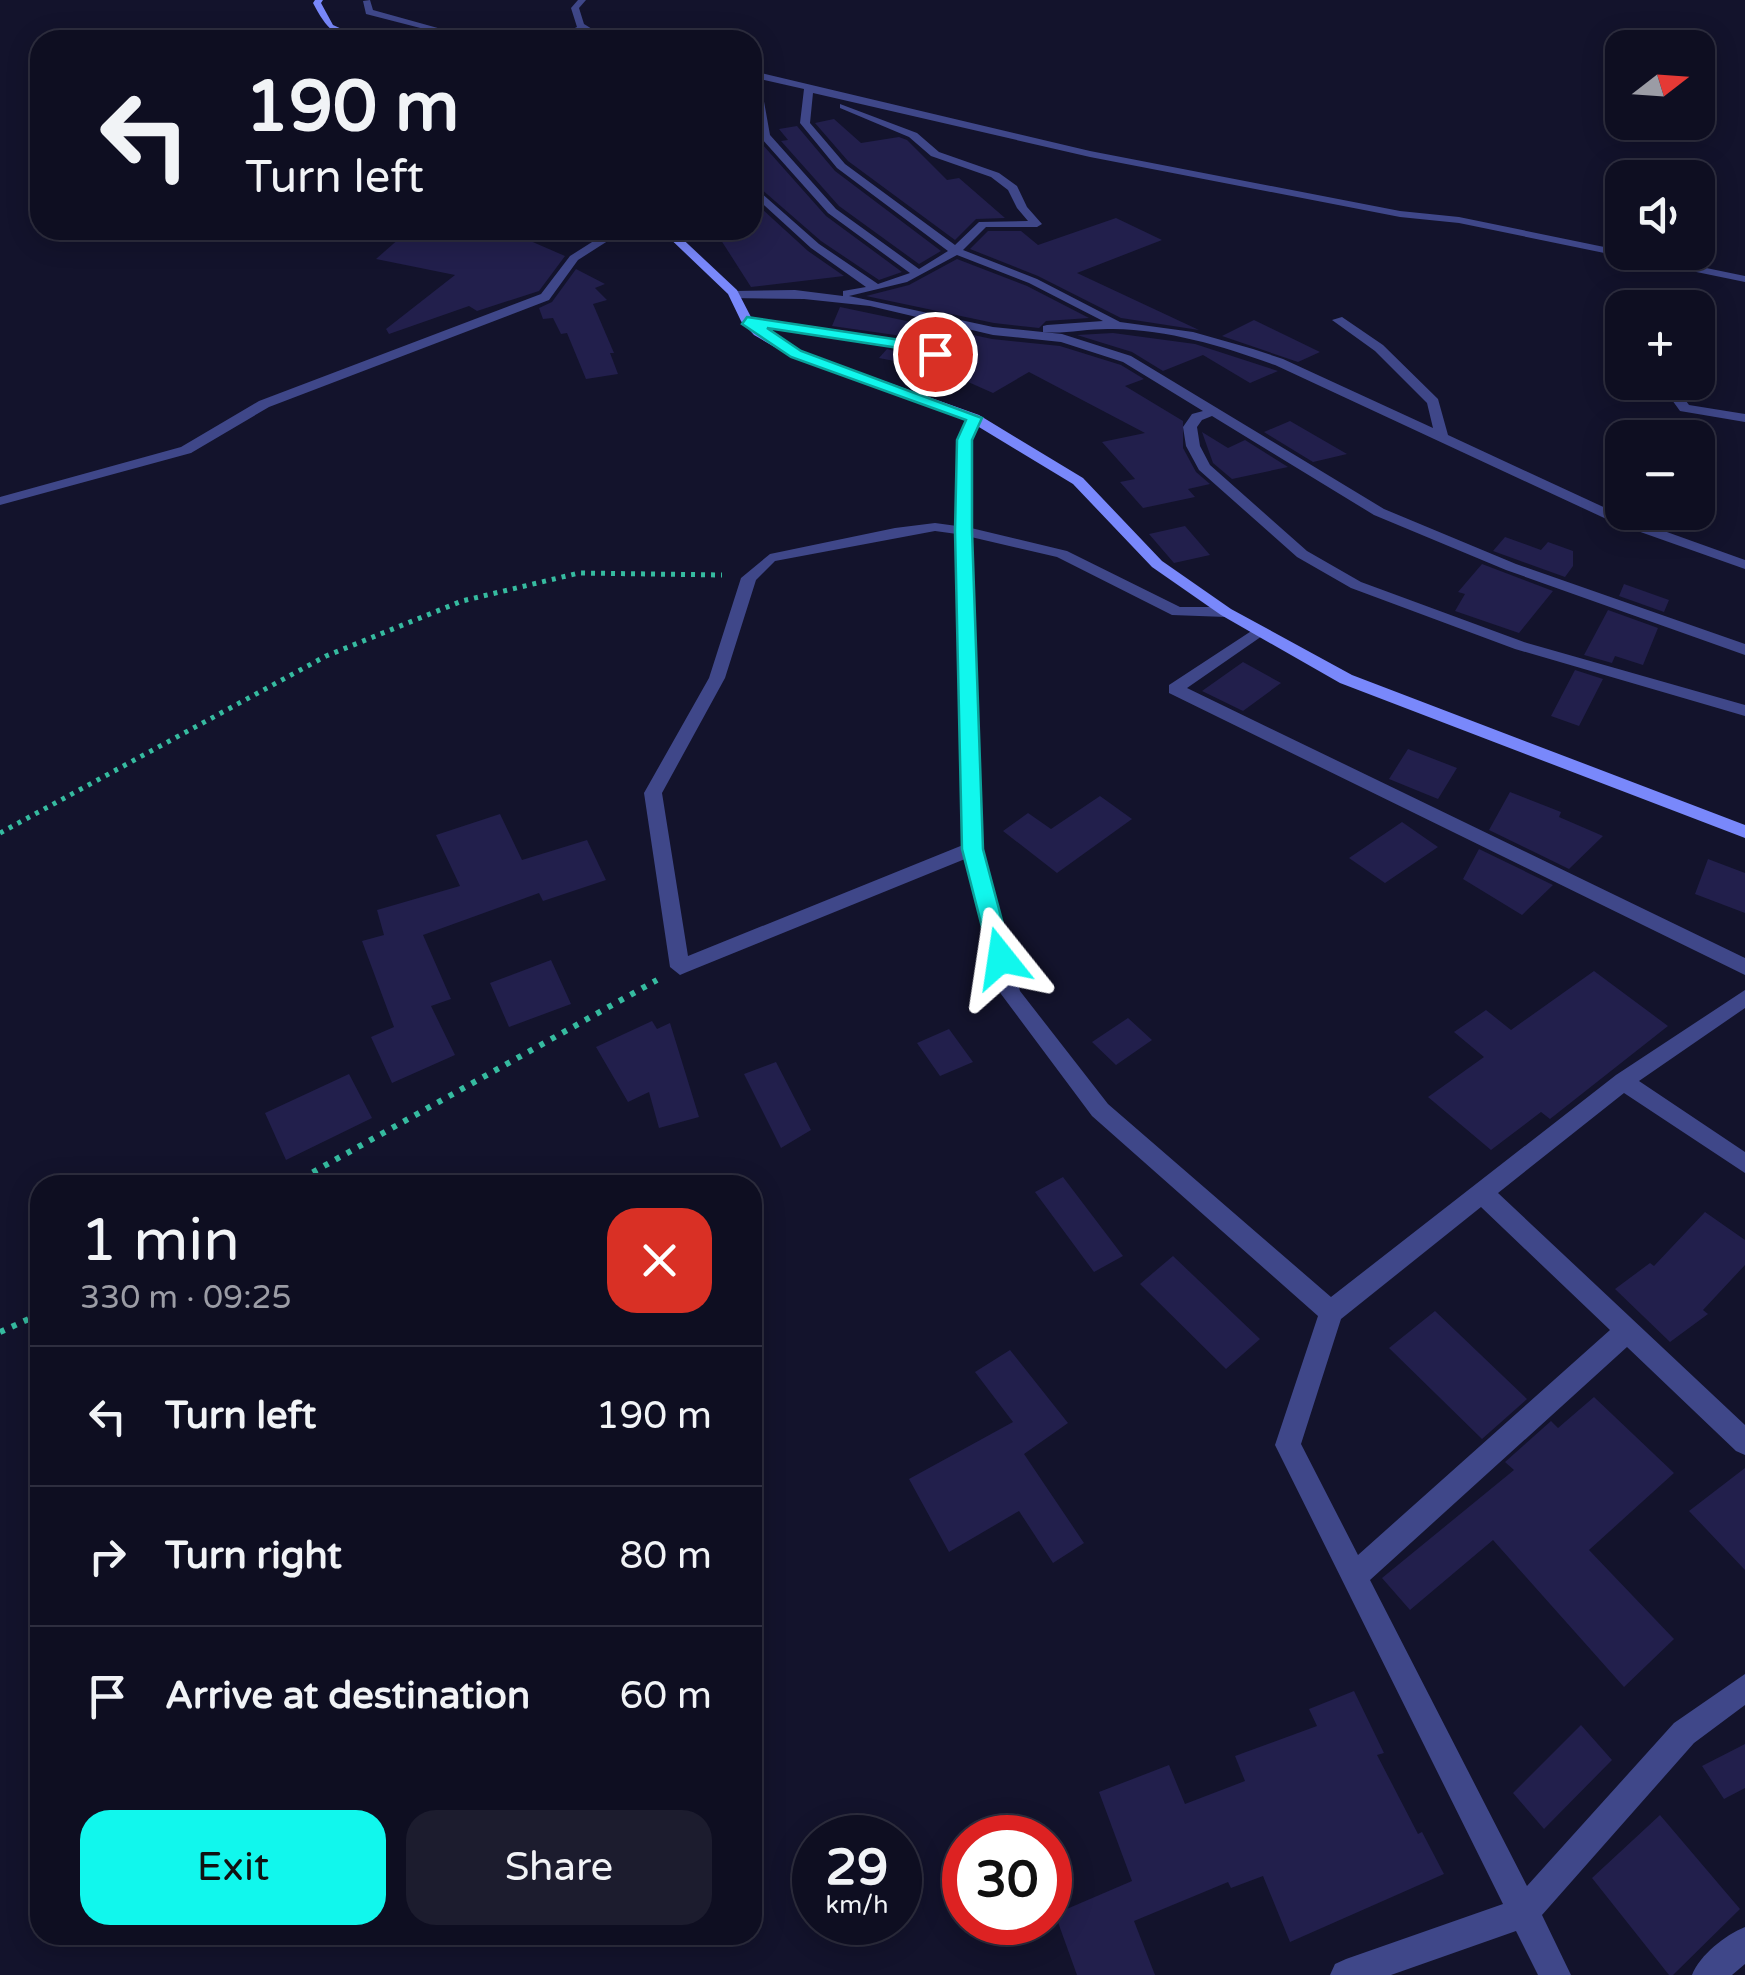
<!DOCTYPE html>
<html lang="en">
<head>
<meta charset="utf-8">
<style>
  :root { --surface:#0e0e21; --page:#1c1c2e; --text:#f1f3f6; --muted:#9b9ca5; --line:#2e2e3f; --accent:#11f7ed }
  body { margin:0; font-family:"Varela Round",sans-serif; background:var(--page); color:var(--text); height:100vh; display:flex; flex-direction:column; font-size:38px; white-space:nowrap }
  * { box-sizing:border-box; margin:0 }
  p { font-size:32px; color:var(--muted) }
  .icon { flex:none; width:55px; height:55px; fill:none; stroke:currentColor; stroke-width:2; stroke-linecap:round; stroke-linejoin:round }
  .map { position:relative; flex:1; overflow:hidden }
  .drawer { position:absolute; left:30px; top:1175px; width:732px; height:770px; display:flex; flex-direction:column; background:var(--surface); border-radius:30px; box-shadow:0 5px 25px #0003,0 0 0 2px var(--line) }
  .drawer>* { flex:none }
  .hud { position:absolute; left:30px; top:30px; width:732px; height:210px; border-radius:30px; box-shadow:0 5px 25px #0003,0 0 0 2px var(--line); background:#0e0e21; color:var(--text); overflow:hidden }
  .needle { width:65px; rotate:73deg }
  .fabs { position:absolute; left:1605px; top:30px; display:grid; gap:20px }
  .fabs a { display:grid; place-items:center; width:110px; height:110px; border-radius:20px; background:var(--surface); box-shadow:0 5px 25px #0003,0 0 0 2px var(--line); font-size:50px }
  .speed { position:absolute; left:792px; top:1815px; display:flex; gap:20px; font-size:50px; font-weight:700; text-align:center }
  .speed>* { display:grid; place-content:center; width:130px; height:130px; border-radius:50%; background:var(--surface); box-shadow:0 5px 25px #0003,0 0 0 2px var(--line); line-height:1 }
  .speed small { font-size:25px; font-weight:400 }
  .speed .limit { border:15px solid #d22; background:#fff; color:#111 }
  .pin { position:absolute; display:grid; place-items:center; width:85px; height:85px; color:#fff; margin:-42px; border:5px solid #fff; border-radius:50%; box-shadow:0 2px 10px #0007 }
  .me { position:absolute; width:110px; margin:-55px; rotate:345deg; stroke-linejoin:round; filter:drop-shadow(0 0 8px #0008) }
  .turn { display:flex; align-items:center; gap:35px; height:210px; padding:0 50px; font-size:45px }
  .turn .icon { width:130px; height:130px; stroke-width:2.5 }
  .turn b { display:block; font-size:70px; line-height:85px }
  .round { display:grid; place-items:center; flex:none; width:105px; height:105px; border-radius:30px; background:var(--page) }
  .head { display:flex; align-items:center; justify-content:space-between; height:170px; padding:0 50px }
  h1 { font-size:60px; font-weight:600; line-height:75px }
  .primary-button { display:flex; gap:20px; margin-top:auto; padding:20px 50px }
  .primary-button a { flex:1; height:115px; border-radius:30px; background:var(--accent); color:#111; font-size:40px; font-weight:600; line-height:115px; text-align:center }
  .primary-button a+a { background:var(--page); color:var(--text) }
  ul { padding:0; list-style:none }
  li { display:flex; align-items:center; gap:30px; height:140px; padding:0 50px; border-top:2px solid var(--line) }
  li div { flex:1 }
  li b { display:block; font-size:38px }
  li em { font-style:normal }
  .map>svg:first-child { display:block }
</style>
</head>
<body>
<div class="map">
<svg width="1745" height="1975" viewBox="0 0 1745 1975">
  <rect width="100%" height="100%" fill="#13132c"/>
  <path fill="#221f4c" d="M834 119 861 143 899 137 907 140 947 180 959 178 1005 218 976 219 955 240 848 161 815 123Z
    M797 126 835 171 941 251 919 264 839 206 781 141 788 140 779 129Z
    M762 144 826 216 902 272 879 280 821 241 752 181V146Z
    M752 200 808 251 844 276 751 287 719 237 752 230Z
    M1116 218 1162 240 1077 273 1199 330 1121 318 1038 276 970 249 988 231H1021L1038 245Z
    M409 230H505L565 256 539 291 477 311 469 306 389 334 386 329 455 275 376 259Z
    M957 259 1027 286 1089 318 1046 321 1039 328 994 323 866 296 909 285Z
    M576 269 605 284 595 288 607 300 593 304 614 353H610L618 374 586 379 567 333 561 334 553 318 543 319 539 308 552 302Z
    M840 307 992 339 1060 346 1121 365 1144 379 1125 386 1183 421V448L1196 472 1210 484 1188 489 1195 497 1143 508 1120 482 1135 479 1102 442 1145 433 1029 372 993 393 941 370 879 358 887 349 934 362 945 355 916 338 832 326Z
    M1254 320 1320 352 1298 362 1222 336Z
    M1113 333 1195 344 1278 371 1250 383 1203 355 1163 371 1132 352 1077 335Z
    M1290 421 1347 454 1313 462 1264 432Z
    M1202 432 1228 448 1245 440 1288 467 1232 479 1213 463Z
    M1185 526 1210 555 1174 563 1149 534Z
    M1505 537 1541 550 1548 542 1573 551V566L1565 577 1493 551Z
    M1482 564 1553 591 1519 633 1455 611 1465 594 1458 592Z
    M1624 584 1669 600 1664 612 1619 596Z
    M1608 610 1658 628 1643 665 1615 656 1612 663 1584 655Z
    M1243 662 1281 683 1243 711 1202 691Z
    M1575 670 1603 679 1579 726 1551 716Z
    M1408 749 1457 768 1438 799 1389 779Z
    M1510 792 1561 812 1559 817 1603 836 1569 869 1489 830Z
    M1100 796 1132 819 1057 873 1003 831 1028 813 1051 829Z
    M500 814 522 860 587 840 606 880 543 901 539 893 423 935 451 999 431 1006 455 1055 392 1083 371 1037 394 1027 362 941 384 935 377 910 460 886 436 835Z
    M1402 822 1438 847 1385 883 1349 858Z
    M1479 849 1553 885 1522 915 1463 879Z
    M1708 859 1745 873V913L1695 894Z
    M551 960 571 1004 509 1027 490 983Z
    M1594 971 1668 1026 1550 1119 1541 1112 1491 1150 1428 1097 1484 1057 1454 1032 1486 1010 1511 1030Z
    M1128 1018 1152 1040 1116 1065 1092 1042Z
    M652 1021 657 1029 670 1023 699 1117 659 1128 649 1092 628 1102 596 1047Z
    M949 1029 973 1062 940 1076 917 1043Z
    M776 1062 811 1130 781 1148 744 1074Z
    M349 1074 372 1118 286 1160 265 1113Z
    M1063 1177 1123 1256 1094 1272 1035 1192Z
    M1705 1212 1745 1240V1265L1703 1310 1708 1314 1670 1342 1615 1289 1650 1263 1654 1266Z
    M1173 1256 1260 1339 1226 1369 1140 1284Z
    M1435 1311 1527 1399 1482 1439 1389 1348Z
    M1010 1350 1068 1423 1024 1454 1084 1543 1053 1563 1019 1511 949 1552 909 1479 1013 1422 975 1372Z
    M1594 1397 1674 1473 1589 1550 1674 1639 1624 1687 1493 1540 1410 1610 1382 1578 1514 1470 1505 1462 1551 1421 1558 1428Z
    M1745 1468V1570L1689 1511Z
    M1354 1691 1384 1753 1377 1755 1418 1834 1422 1832 1444 1874 1290 1942 1263 1876 1231 1888 1228 1882 1134 1921 1155 1975H1077L1055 1914 1132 1881 1099 1792 1169 1765 1185 1804 1245 1781 1235 1756 1317 1726 1309 1709Z
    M1581 1725 1612 1760 1544 1829 1513 1793Z
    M1745 1744V1788L1724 1799 1702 1766Z
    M1660 1815 1740 1909 1673 1975H1669L1592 1878Z"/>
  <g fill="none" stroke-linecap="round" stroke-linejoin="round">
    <path stroke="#36bba0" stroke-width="5" stroke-dasharray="4 6" stroke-linecap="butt" d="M0 833 326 656 462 601 579 573 722 575"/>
    <path stroke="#36bba0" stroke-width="6" stroke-dasharray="5 8" stroke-linecap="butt" d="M290 1185 657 980
      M0 1332 40 1314"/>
    <path fill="#3f4789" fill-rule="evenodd" d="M370 0 373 10 481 40H467L366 14 363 1Z
      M578 0H586L579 8 584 24 610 40H596L581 31 561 40H549L577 27 571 8Z
      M752 71 1090 151 1400 211 1459 217 1745 276V282L1459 223 1400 217 1090 157 813 93 810 123 845 164 955 245 979 222 1028 221 1017 208 1008 190 991 177 931 156 909 137 840 108V104L917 133 939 152 999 173 1017 186 1027 207 1042 224 1037 227H986L963 250 1037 279 1120 322 1193 332 1253 349 1283 359 1433 428 1427 403 1375 351 1332 320 1342 317 1383 345 1438 399 1448 435 1625 517 1745 560V569L1615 523 1275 365C1222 346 1170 330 1113 329 1090 328 1066 334 1043 332V326L1047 325 1103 321 1029 283 957 255 907 282 849 296 993 327 1062 334 1131 356 1384 509 1516 564 1745 644V655L1506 570 1374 515 1212 416 1202 420 1197 427 1200 446 1210 465 1307 551 1361 582 1527 643 1745 705V716L1515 649 1351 588 1297 557 1199 470 1186 446 1183 427 1192 414 1203 411 1123 362 1061 342 993 335 870 306 804 299 731 298 729 295 735 291 795 290 843 296V291L866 287 811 248 752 194V185L819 244 878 284 910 273 828 213 761 138ZM760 79 804 89 800 123 837 168 948 251 919 269 836 209 770 135Z
      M611 230H625L578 260 549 300 269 407 191 453 0 505V497L181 447 259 401 541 294 570 256Z
      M747 317 915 342 941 354 935 358 912 349 743 324 741 321Z
      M1659 382H1672L1689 405 1745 414V422L1680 411Z
      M974 414 981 418 972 440 971 528 1067 551 1180 607H1226L1234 612 1226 617 1172 615 1057 557 971 537 981 849 1020 991 1108 1104 1331 1297 1616 1075 1745 990V1008L1639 1081 1745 1152V1173L1624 1093 1498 1193 1745 1425V1455L1736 1451 1627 1347 1370 1580 1527 1886 1674 1723 1745 1674V1705L1694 1743 1542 1915 1571 1975H1538L1516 1931 1391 1975H1330L1335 1964 1346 1959 1503 1904 1275 1445 1318 1316 1092 1116 1001 994 965 859 687 972 680 975 670 967 644 793 709 678 741 578 770 554 895 528 935 523 957 526C957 498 950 429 974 414ZM935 531 957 534 963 845 688 956 662 793 725 678 756 580 775 561ZM1481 1207 1610 1330 1358 1555 1301 1444 1341 1319Z
      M1259 626 1265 628V634L1187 688 1745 958V975L1169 693V685Z
      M1745 1927V1964L1732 1975H1692C1700 1955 1725 1935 1745 1927Z"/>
    <path fill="#7988fb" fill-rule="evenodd" d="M315 0H323L321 3 333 25 366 40C336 40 326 28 313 3Z
      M661 230H673L737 290 752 319 762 329 800 351 979 415 1083 478 1162 561 1231 609 1352 675 1745 825V838L1340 683 1221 615 1152 567 1073 484 969 421 792 357 754 335 741 321 728 294Z"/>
  </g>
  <path fill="#11f7ed" stroke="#0ba19a" stroke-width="2.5" d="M747 317 920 343 942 354 935 359 912 350 767 328 801 351 982 418 972 440V531L983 849 1012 958 1009 964H993L990 958 962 849 955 531 957 440 966 420 791 357 742 324Z"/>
</svg>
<div class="fabs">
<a><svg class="needle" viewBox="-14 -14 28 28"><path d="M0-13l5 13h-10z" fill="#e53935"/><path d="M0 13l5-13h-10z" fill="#9b9ca5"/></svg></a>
<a><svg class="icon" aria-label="sound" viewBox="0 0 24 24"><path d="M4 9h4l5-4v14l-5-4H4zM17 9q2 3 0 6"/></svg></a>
<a>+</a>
<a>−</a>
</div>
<div class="speed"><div>29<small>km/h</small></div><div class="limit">30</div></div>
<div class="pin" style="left:935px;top:354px;background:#d93025"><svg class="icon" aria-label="arrive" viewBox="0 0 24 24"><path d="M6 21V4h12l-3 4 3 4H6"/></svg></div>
<svg class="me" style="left:1001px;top:958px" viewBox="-20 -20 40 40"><path d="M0-17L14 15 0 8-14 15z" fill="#11f7ed" stroke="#fff" stroke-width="4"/></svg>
<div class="hud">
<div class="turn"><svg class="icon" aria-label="left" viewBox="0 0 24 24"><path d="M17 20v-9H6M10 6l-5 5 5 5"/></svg><div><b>190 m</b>Turn left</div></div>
</div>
<section class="drawer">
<div class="head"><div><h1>1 min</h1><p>330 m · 09:25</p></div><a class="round" style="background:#d93025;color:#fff"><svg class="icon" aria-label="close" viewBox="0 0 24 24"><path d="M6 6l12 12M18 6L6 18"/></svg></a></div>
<ul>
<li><svg class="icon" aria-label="left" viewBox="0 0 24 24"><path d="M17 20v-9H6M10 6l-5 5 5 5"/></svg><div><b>Turn left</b></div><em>190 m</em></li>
<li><svg class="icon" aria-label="right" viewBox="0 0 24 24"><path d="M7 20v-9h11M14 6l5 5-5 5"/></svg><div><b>Turn right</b></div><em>80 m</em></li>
<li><svg class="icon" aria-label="arrive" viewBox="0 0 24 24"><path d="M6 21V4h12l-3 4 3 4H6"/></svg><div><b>Arrive at destination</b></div><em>60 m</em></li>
</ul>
<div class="primary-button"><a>Exit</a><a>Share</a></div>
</section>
</div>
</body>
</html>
